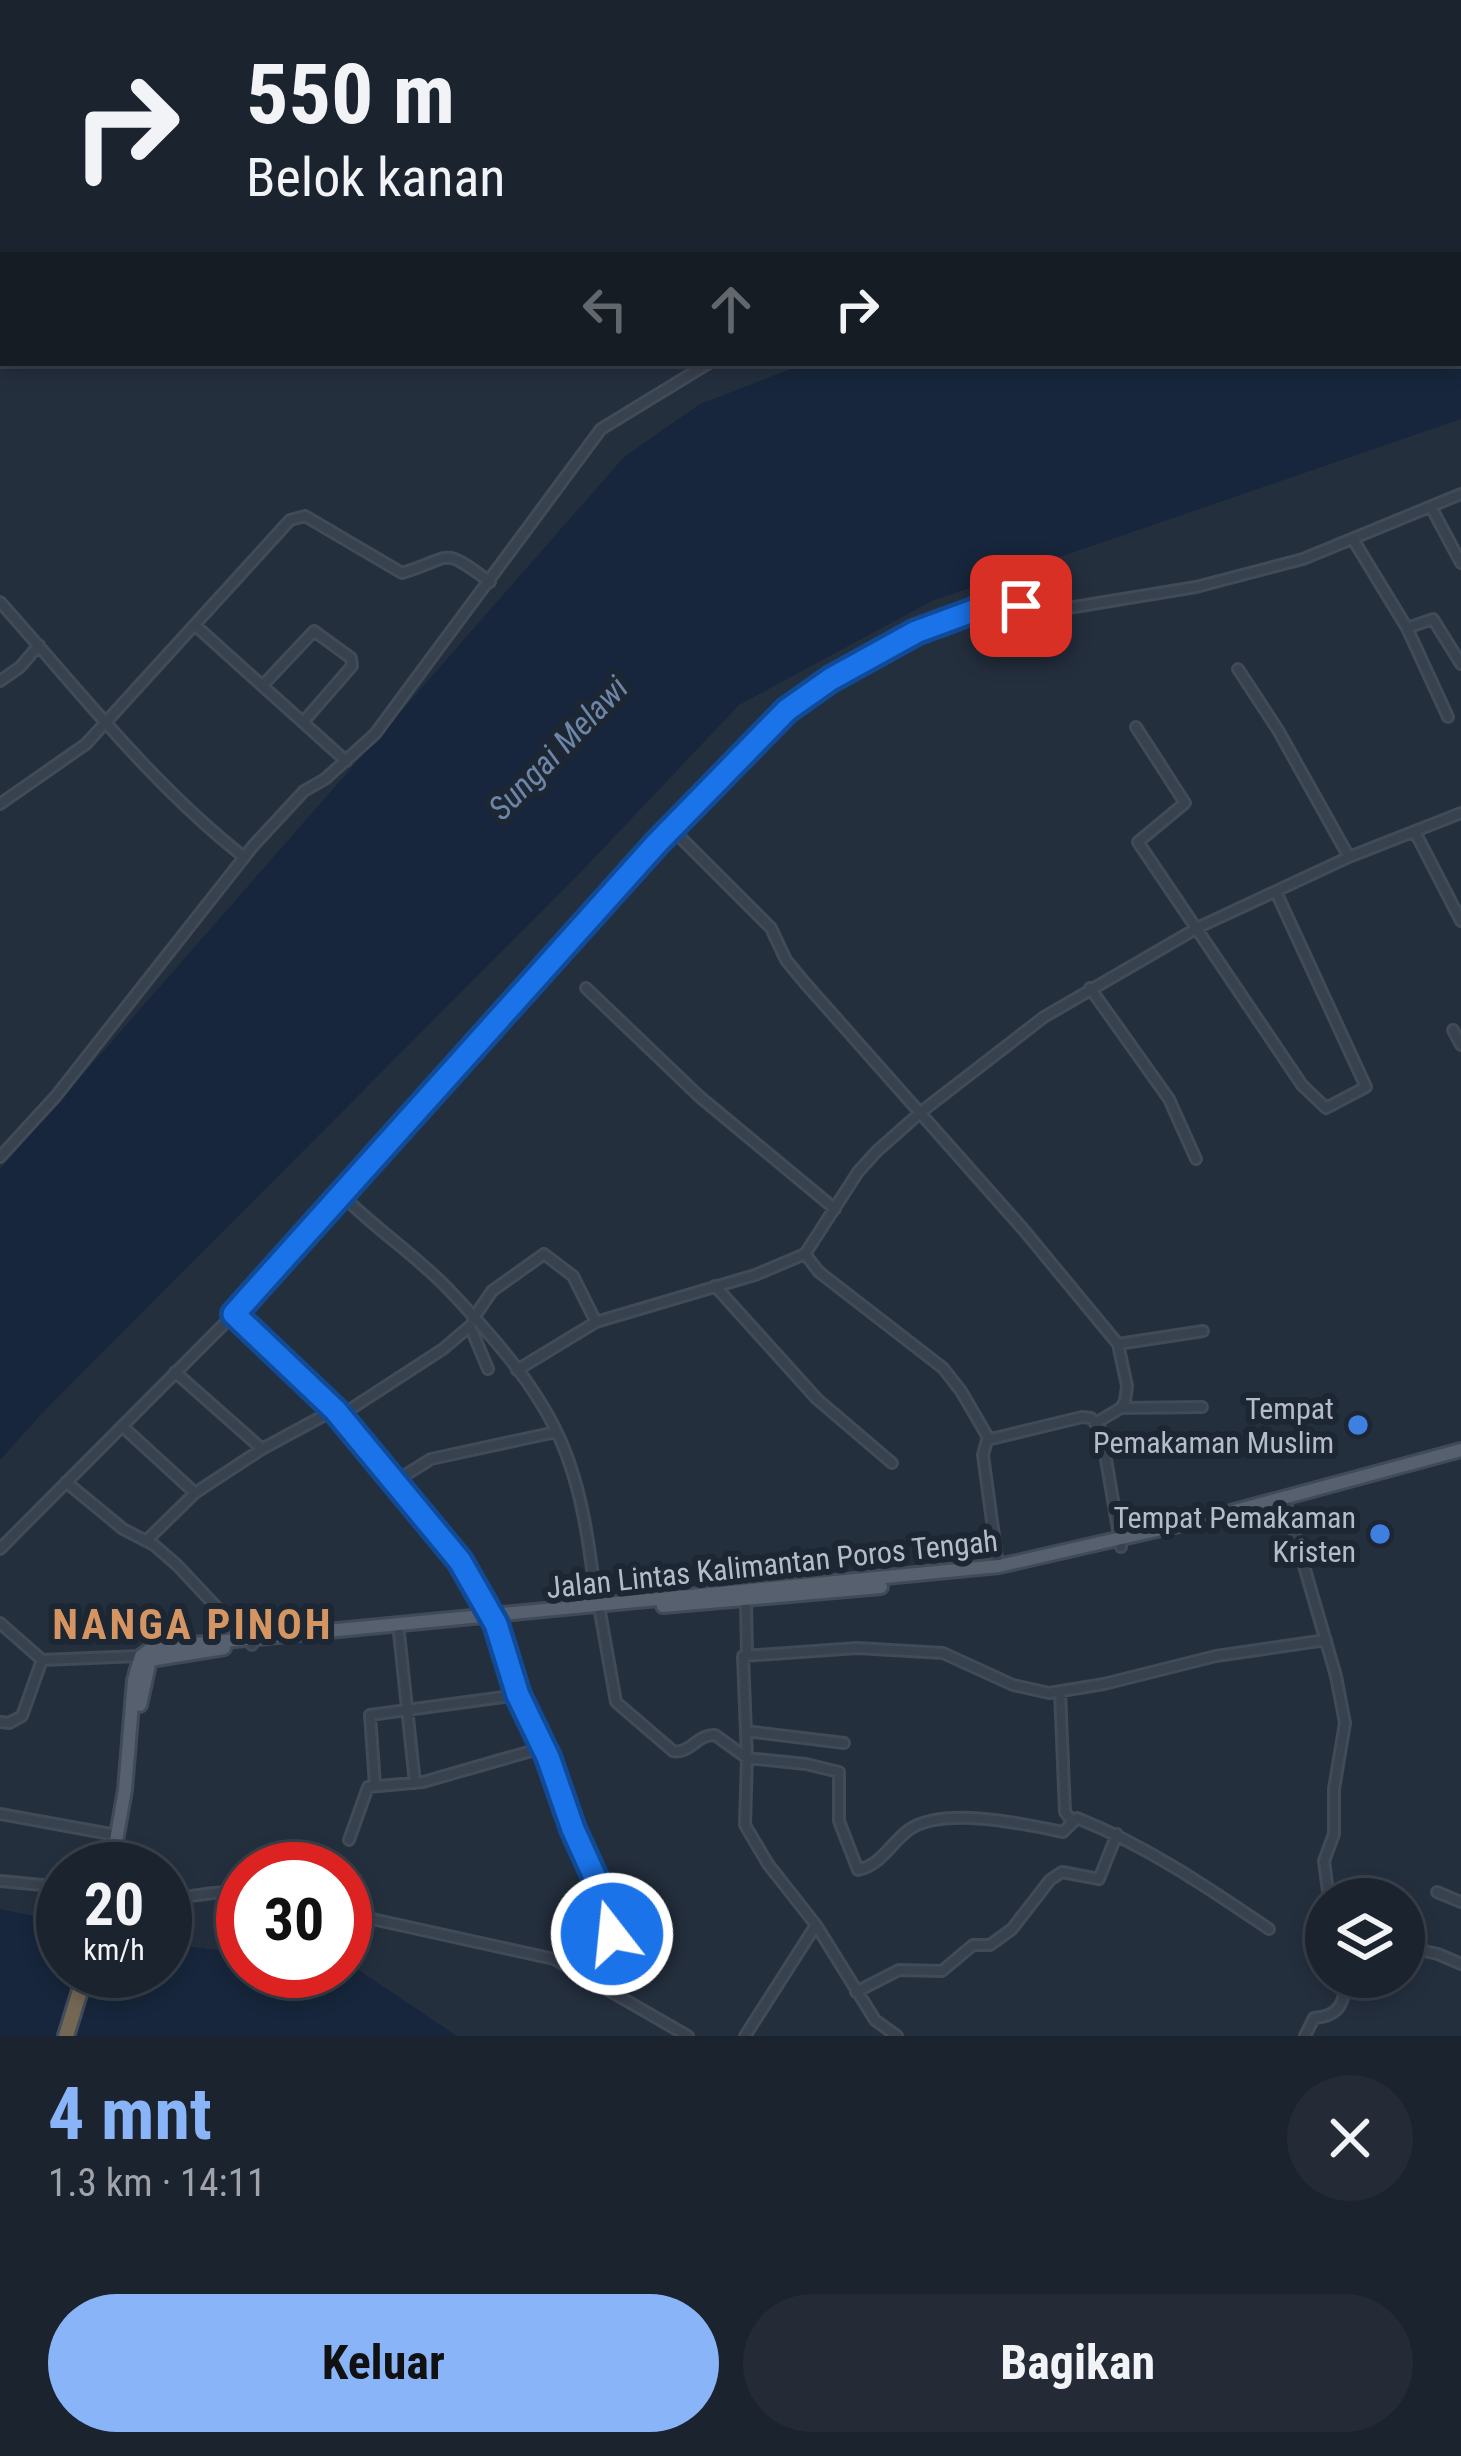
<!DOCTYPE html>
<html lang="id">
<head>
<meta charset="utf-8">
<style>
  :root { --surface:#1b232e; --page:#242b36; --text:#f1f3f6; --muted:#a0a4aa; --line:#39404a; --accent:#8ab4f8 }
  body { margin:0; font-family:"Roboto Condensed",sans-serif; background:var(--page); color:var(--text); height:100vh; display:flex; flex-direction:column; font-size:45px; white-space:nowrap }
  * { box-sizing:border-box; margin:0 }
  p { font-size:39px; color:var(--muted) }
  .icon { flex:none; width:66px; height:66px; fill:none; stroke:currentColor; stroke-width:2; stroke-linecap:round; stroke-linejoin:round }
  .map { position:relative; height:2036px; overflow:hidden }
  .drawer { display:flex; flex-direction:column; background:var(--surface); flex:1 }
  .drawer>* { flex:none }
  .guide { position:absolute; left:0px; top:0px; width:1461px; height:366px; box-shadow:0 6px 18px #0003,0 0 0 3px var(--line); background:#1b232e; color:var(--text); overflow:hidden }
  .tools { position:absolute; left:1305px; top:1878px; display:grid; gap:24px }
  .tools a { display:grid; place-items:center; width:120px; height:120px; border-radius:50%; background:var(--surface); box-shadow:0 6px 18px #0003,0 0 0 3px var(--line); font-size:60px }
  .speed { position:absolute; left:36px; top:1842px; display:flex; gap:24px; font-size:60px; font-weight:700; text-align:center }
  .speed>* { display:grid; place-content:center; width:156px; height:156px; border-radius:50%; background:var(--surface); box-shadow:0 6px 18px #0003,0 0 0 3px var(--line); line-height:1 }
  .speed small { font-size:30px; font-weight:400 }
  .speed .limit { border:18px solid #d22; background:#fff; color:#111 }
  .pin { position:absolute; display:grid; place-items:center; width:102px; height:102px; color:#fff; margin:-51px; border-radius:24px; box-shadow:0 6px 18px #0006 }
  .me { position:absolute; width:132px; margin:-66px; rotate:344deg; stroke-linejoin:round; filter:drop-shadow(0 0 9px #0008) }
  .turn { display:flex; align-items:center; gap:42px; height:252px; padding:0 48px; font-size:54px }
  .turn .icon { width:156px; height:156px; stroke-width:2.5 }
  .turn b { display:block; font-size:84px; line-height:102px }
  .lanes { display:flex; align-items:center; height:114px; padding:0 48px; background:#0003; justify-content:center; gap:60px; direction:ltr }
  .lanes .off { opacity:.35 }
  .round { display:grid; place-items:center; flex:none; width:126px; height:126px; border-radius:63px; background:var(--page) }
  .headline { display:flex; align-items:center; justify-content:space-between; height:204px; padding:0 48px }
  h1 { font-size:72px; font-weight:700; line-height:90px; color:var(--accent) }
  .primary-button { display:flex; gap:24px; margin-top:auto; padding:24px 48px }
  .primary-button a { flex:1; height:138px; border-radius:72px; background:var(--accent); color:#111; font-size:48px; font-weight:700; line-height:138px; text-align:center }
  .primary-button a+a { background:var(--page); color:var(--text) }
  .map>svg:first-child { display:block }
</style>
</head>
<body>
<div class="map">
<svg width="1461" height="2036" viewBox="0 0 1461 2036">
  <rect width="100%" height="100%" fill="#242f3e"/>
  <path fill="#17263c" d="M1461 140V419L932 601 739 705 579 874 48 1407 0 1460V1169L624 457 700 404 807 363H1458Z
    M0 1909 63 1922V1971H165V1944L243 1953V1971H345V1962L348 1963 457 2036H0Z"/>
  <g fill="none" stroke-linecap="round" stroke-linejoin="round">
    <g stroke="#414a57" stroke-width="14">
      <path id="street" d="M1458 95 1461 94
        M1431 507 1461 563
        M1354 541 1407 628 1448 717
        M0 602C78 689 152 785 244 857
        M197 627 346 761
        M1407 628 1433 619 1461 664
        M1238 669 1278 730 1349 857
        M0 681 20 667 39 645
        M264 684 314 631 351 658 352 666 304 721
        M1136 727 1185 803 1138 842 1302 1085 1326 1108 1366 1087 1276 892
        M0 804 86 744 290 520 305 516 402 573C455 557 440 545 490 582
        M672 829 771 928 786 960 805 983 1023 1229 1118 1344 1127 1386 1125 1401 1121 1408 1097 1422
        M1415 832 1461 921
        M586 988 700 1097 835 1209
        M1090 988 1169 1099 1196 1159
        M1453 1030 1461 1045
        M0 1157 56 1096 253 846 304 791 325 779 375 734 601 429 709 363
        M341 1194C376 1230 419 1257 452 1293 497 1341 546 1396 568 1459 585 1505 590 1556 597 1604
        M805 1254 819 1272 943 1368 961 1391 989 1439
        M715 1286 817 1399 892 1463
        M234 1314 335 1410 460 1561 496 1624 518 1695 542 1748
        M473 1319 492 1291 544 1254 573 1276 596 1322
        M470 1326 488 1369
        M1118 1344 1203 1331
        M517 1370 596 1322 755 1275 805 1254 858 1172 877 1151 921 1112 1044 1017 1199 927 1349 857 1461 813
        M175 1372 262 1449
        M1121 1408 1202 1407
        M340 1416 443 1349 470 1326
        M122 1426 195 1493
        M66 1482 123 1529 154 1545 177 1565 252 1645
        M394 1482 431 1459 556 1432
        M1286 1504 1336 1676 1345 1723 1334 1789V1834L1324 1861 1329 1899
        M146 1541 195 1493 262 1449 334 1410
        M0 1549 234 1314 657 843 804 695 916 632 973 611 1002 605 1062 609 1196 587 1303 559 1461 494
        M998 1565 983 1455 987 1440 1082 1417 1091 1418 1101 1430 1121 1547
        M746 1601 747 1653
        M600 1612 616 1702 673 1751C689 1755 697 1734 715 1735L747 1758 806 1764 839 1772V1821L858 1870C883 1864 890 1843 910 1829 944 1806 1025 1824 1063 1832L1077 1818C1147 1846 1207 1887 1269 1929
        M0 1623 42 1660 139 1656
        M399 1633 415 1783
        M1060 1691 1065 1812 1072 1821
        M0 1722 9 1723 22 1716 42 1660
        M746 1731 844 1743
        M375 1785 370 1715 518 1695
        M0 1814 116 1835
        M349 1840 368 1787 423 1782 542 1748 611 1918 608 1952 595 1979
        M0 1881 63 1887
        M1437 1892 1461 1902
        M165 1897C193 1900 215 1887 243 1895
        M345 1913 554 1959 688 2036
        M1411 1948 1438 1954 1461 1964
        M856 1992 899 1970 942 1971 973 1945H990L1012 1929 1050 1880 1062 1872 1099 1879 1117 1834
        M745 2036 816 1925
        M897 2036 875 2020 816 1925 768 1864 745 1825 747 1758 743 1656 857 1648 943 1653 1013 1685 1049 1693 1104 1684 1216 1656 1326 1640
        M1305 2036 1314 2018C1341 2016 1344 2002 1347 1977"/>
    </g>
    <g stroke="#414a57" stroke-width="18">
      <path id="primary" d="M663 1606 881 1587
        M140 1705 150 1660 224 1648
        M111 1869 125 1790 134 1680 141 1656 152 1648 999 1566 1205 1519 1461 1450"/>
    </g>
    <g stroke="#434c59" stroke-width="20">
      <path id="highway" d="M66 2036 86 1971"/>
    </g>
    <use href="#street" stroke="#38414e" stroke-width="8"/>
    <use href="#primary" stroke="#56606e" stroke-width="12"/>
    <use href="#highway" stroke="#746855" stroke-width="14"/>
  </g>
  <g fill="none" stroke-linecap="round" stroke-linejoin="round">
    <g stroke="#114b97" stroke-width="30">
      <path id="route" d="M612 1934 607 1904 573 1829 548 1757 518 1695 496 1624 460 1561 335 1410 234 1314 657 843 787 710 831 679 916 632 973 611 1021 606"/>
    </g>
    <use href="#route" stroke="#1a73e8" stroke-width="21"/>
  </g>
  <g fill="#3f7fe0" stroke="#1d2633" stroke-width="4.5">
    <circle cx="1358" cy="1425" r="12"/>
    <circle cx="1380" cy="1534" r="12"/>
  </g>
  <g text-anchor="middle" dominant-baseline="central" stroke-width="12" stroke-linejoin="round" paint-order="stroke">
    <g font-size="30" fill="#b4bcc9" stroke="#1d2633" text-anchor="end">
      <text x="1334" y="1408">Tempat<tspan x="1334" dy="34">Pemakaman Muslim</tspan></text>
      <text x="1356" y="1517">Tempat Pemakaman<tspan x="1356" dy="34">Kristen</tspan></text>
    </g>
    <g font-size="30" fill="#b4bcc9" stroke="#1d2633">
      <text transform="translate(772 1564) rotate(-6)">Jalan Lintas Kalimantan Poros Tengah</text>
    </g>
    <g font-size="33" font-style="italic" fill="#6d86a8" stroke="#1d2633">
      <text transform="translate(558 748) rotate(-46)">Sungai Melawi</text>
    </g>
    <g font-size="42" font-weight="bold" letter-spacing="3" fill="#d59563" stroke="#1d2633">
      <text x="193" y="1624">NANGA PINOH</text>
    </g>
  </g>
</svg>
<div class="tools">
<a><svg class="icon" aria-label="layers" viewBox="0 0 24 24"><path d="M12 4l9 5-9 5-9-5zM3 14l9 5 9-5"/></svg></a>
</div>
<div class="speed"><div>20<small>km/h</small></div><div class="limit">30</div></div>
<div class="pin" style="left:1021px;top:606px;background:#d93025"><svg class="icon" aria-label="arrive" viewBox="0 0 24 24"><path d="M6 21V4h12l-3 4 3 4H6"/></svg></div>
<svg class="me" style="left:612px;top:1934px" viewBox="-20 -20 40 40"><circle r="17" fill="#1a73e8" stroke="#fff" stroke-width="3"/><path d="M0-11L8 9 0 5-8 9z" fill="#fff"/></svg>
<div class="guide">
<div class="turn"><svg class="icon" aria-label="right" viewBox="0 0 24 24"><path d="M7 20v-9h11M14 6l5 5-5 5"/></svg><div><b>550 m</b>Belok kanan</div></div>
<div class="lanes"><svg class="icon off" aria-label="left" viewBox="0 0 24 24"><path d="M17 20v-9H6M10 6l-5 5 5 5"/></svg><svg class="icon off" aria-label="ahead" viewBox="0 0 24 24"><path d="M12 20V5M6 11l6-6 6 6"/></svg><svg class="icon" aria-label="right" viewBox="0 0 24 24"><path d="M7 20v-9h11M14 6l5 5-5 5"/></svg></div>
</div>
</div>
<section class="drawer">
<div class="headline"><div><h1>4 mnt</h1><p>1.3 km · 14:11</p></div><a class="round"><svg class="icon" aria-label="close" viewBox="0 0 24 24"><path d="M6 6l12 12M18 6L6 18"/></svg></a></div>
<div class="primary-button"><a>Keluar</a><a>Bagikan</a></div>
</section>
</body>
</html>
